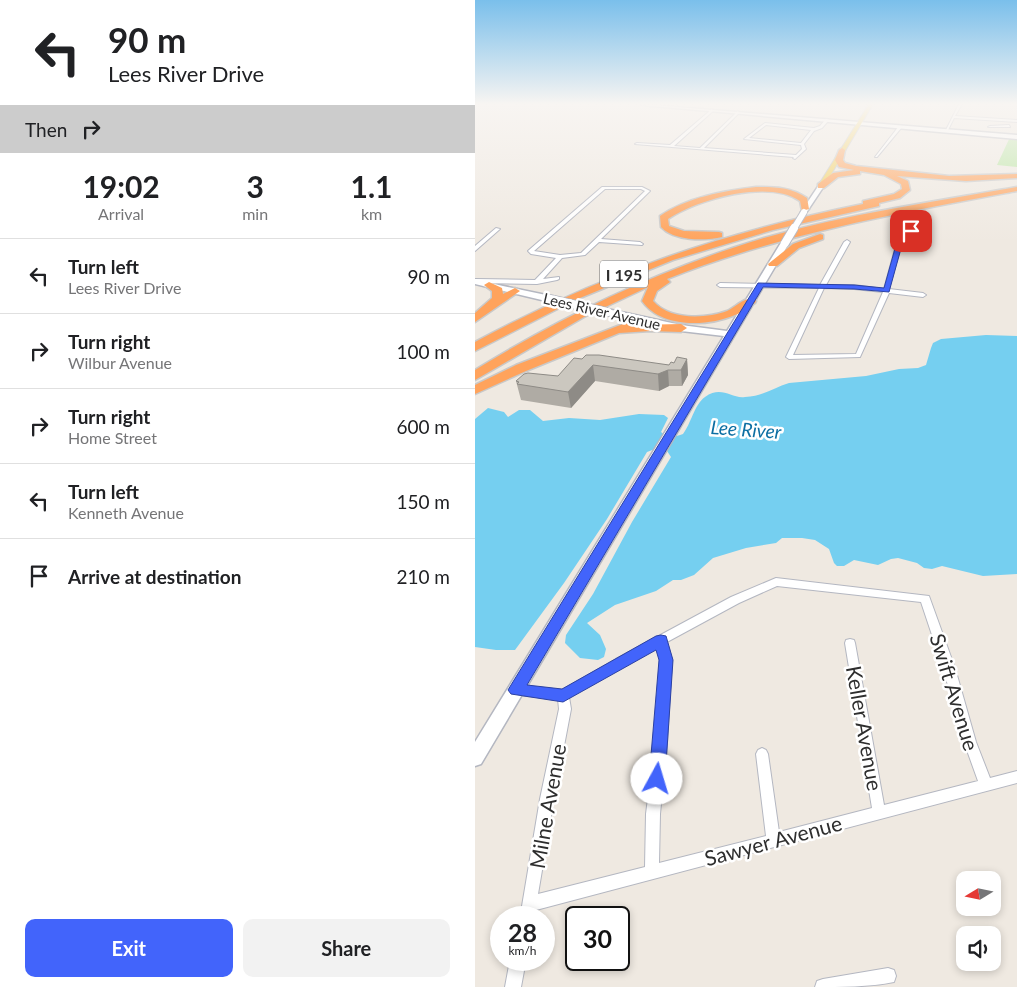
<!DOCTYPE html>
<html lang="en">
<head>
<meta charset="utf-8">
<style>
  :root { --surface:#fff; --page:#f2f2f2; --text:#202124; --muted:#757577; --line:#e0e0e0; --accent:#4264fb }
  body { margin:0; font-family:Lato,sans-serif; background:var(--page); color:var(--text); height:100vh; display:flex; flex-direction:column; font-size:19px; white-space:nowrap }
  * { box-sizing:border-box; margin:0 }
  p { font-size:16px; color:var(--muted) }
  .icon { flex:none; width:28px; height:28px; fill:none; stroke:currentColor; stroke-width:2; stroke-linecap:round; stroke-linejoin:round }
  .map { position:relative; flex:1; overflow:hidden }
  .sheet { display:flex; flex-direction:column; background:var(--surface); width:475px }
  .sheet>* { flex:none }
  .banner { background:#fff; color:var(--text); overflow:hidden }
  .needle { width:32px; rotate:260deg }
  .buttons { position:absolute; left:481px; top:871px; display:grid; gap:10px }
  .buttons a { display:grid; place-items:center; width:45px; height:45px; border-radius:10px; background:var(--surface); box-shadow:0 2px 8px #0003; font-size:25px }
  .speed { position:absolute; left:15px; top:906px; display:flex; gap:10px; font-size:25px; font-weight:700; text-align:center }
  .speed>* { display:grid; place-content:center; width:65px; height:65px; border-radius:50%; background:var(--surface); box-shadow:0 2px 8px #0003; line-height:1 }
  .speed small { font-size:12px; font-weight:400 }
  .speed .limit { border:2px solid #111; border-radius:8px; background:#fff; color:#111 }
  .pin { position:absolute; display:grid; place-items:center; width:42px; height:42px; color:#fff; margin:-21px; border-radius:10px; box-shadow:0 2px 8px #0006 }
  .me { position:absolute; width:55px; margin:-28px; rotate:6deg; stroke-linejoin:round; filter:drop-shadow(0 0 4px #0008) }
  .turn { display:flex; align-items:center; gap:18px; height:105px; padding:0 25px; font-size:22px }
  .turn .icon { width:65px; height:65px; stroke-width:2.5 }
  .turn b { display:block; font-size:35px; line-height:42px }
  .then { display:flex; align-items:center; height:48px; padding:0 25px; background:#0003; gap:10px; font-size:19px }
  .eta { display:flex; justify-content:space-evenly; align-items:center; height:85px; text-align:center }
  .eta b { font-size:30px; font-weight:700; line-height:35px }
  .cta { display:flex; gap:10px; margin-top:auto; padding:10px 25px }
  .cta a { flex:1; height:58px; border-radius:10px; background:var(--accent); color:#fff; font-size:20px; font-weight:700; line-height:58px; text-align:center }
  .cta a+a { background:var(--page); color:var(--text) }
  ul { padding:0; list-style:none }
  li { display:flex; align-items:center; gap:15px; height:75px; padding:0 25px; border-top:1px solid var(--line) }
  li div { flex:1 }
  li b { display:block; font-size:19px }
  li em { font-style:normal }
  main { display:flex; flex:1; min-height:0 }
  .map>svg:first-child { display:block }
</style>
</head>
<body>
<main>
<section class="sheet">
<div class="banner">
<div class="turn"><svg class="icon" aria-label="left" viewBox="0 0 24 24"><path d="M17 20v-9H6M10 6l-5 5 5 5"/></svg><div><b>90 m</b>Lees River Drive</div></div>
<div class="then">Then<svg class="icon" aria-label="right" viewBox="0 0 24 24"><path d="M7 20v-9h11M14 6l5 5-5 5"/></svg></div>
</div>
<div class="eta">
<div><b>19:02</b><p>Arrival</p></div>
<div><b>3</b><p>min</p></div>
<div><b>1.1</b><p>km</p></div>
</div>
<ul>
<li><svg class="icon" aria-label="left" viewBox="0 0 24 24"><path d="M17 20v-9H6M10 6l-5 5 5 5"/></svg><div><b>Turn left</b><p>Lees River Drive</p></div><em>90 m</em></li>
<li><svg class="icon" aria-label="right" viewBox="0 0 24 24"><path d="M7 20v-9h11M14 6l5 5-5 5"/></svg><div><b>Turn right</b><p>Wilbur Avenue</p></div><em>100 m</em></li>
<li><svg class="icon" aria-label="right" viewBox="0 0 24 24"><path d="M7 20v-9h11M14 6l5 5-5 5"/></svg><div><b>Turn right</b><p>Home Street</p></div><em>600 m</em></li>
<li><svg class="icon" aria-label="left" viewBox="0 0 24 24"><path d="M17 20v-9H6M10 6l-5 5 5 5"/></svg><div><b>Turn left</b><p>Kenneth Avenue</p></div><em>150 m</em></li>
<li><svg class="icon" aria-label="arrive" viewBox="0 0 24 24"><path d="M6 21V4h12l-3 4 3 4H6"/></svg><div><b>Arrive at destination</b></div><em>210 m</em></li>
</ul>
<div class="cta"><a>Exit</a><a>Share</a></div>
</section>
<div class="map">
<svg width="542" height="987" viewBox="0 0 542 987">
  <rect width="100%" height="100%" fill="#efe9e1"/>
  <path fill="#b6e59e" d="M536 135 542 136V167L522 165Z"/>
  <path fill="#75cff0" d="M511 335 542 336V574L508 576 467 566 457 569 449 568 442 563 423 558 416 559 403 565 379 560 369 566H362L359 563 354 549 340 540 327 538H307L301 543 271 548 238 558 219 575 206 580H198L181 591 140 605 112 623 125 635 131 649 129 657 123 660 105 658 90 643 91 635 118 594 157 522 196 457 192 451 180 449 172 452 132 519 89 583 40 650H21L0 647V419L13 408 29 412 33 417 44 410H55L68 421 94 418 125 420 164 414 189 415 193 418 186 432C192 438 200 437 208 434 216 424 219 405 230 397 247 385 256 399 270 397 288 396 298 388 314 383L391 376 424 369 443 368 451 365 456 348 458 343 466 339Z"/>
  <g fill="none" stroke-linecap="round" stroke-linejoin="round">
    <g stroke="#b4b7c1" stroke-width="2">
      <path id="street" d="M484 104H487L480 116 542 120V122L479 118 472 132H470Z
        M237 109 238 111 199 146 225 148 263 111 264 113 229 148 321 155 327 149 326 145 269 139 290 123 339 128 345 126 351 119 354 120 347 128 339 131 329 144 331 149 320 159 318 158 319 157 160 144 162 143 195 145ZM291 125 336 130 326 143 274 138Z
        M534 125 535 127H513L515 126Z
        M424 126 427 127 402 157H400Z
        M127 187H167L175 191 126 239 165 242 168 244 167 245 124 242 110 255 87 258 68 279 84 277V279L82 280 62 284 0 283V279L60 280 81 258 56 254 53 251 54 250ZM130 189H166L170 191 106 253 85 255 59 251Z
        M433 225H437L439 229 426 245 414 289 448 293 451 295 448 297 414 293 385 357 314 359 311 357 344 288 245 287 242 285 245 283 345 285 369 242 372 240 375 242 351 285H379L409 289 421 245 435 229ZM349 288 379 289 408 292 381 354 318 355Z
        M21 228 25 229 0 251V246Z
        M301 578 454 596 480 668 501 742 515 778 542 771V783L61 910 60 918H45L65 799 84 709 83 699 41 695 37 694 35 690 37 686 41 685 87 690 141 659 256 597ZM302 586 446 602 468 668 489 742 503 781 409 805 380 643 379 640 375 639 371 640 370 643 397 808 304 832 293 754 291 750 287 748 283 750 281 754 291 836 184 863 185 814 192 743 197 660 192 642 264 603ZM182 647 185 660 180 743 171 814 170 867 63 894 79 799 96 709 94 697Z
        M35 960H51L46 987H30Z
        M413 968 419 970 421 976 419 982C395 987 365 987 340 987L342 981 348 979Z"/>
    </g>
    <g stroke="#b4b7c1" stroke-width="3">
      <path id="secondary" d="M165 104 542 135V139L167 105Z
        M344 185 349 186 331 213H327L326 212Z
        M307 241 314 243 6 764 0 766V742L249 336 206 331 132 315 128 312 132 309 206 325 252 331Z
        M0 280 71 295 75 298 71 301 0 284Z"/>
    </g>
    <g stroke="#c9c9c9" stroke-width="2">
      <path id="primary" d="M394 104H398L349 186 344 187 343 186Z"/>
    </g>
    <g stroke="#c9c9c9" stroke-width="3">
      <path id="highway" d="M367 148 370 150 368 160 370 163 381 166 474 176 542 174V178L491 181 422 176 433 181 435 190 425 198 404 203V206L298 230 198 260 100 300 0 351V342C127 274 246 233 388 204V201L419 194 427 189 426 184 409 175 385 171V174L363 177 349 188H343V184L358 173 379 170 364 167 360 160 364 150Z
        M281 187C300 187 316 187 332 198L334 209 327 211 325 201C294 179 222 199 193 219L194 226 209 231 244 232 247 233V237C229 241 199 241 186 227L185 216C213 197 248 191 281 187Z
        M542 187V191C423 213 305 234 192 279L195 282 182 291 178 301C194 320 230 319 252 311 261 307 270 296 280 299L281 301 280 303C273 307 267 313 260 315 231 327 186 328 167 301L173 287 109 317 0 380V370C91 314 186 269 289 238 372 214 457 202 542 187Z
        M345 234 348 235V239L324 248 302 266H294L293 264 318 244Z
        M14 282 27 288 28 294 40 288 45 291 0 322V313L17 298V291L9 285Z
        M160 316 166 319 160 325 206 324 212 328 206 332 175 331 144 333 51 371 0 394V385L41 365 148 324Z"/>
    </g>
    <use href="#street" fill="#fff" fill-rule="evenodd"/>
    <use href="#secondary" fill="#fff" fill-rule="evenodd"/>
    <use href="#primary" fill="#f2d163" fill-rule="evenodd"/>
    <use href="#highway" fill="#ffa35c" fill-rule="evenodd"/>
    <g stroke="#b4b7c1" stroke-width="8" stroke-linecap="butt">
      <path id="secondary-bridge-far1" d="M318 230 329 212"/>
    </g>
    <g stroke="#b4b7c1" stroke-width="10" stroke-linecap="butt">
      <path id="secondary-bridge" d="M310 243 319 228
        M71 298 132 312"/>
    </g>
    <use href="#secondary-bridge-far1" stroke="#fff" stroke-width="6"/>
    <use href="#secondary-bridge" stroke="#fff" stroke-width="8"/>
  </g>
  <path fill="#afaba4" d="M107 359 194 365 212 359 213 375 207 386H194L184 391 120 381 96 408 46 400 41 381 83 376Z"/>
  <path fill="#8e8b86" d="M212 359 213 375 207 386 206 370Z
    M118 365 120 381 96 408 93 392Z
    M193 370 194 386 184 391 183 374Z"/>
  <path fill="#cbc7bf" stroke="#8e8b86" d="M111 355H124L194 365 196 362 199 363 202 357 212 359 206 370H193L183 374 118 365 93 392 42 384 44 382 41 381 49 374 53 373 83 376 99 358 107 359Z"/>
  <linearGradient id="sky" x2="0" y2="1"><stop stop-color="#7abfeb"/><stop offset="0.43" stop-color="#f8f5f2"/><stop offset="1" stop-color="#f8f5f2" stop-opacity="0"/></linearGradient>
  <rect width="542" height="242" fill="url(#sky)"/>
  <path fill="#4264fb" stroke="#2b41a3" d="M433 230 439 231 427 245 414 292 379 289 288 287 52 685 87 689 181 636 186 635 191 636 198 660 190 779 188 784 182 787 176 784 174 779 184 660 181 650 88 702 36 694 33 690 36 685 283 283 379 285 409 288 421 245Z"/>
  <g text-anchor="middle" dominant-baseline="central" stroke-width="5" stroke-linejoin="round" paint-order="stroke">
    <g font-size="15" fill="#2e2e2e" stroke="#fff">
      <text transform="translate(127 311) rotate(13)">Lees River Avenue</text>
    </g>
    <rect fill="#fff" stroke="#6d6d6d" stroke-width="1" x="125" y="260.5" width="48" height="27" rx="4"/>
    <g font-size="16" font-weight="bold" fill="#2e2e2e">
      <text x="149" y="274">I 195</text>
    </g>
    <g font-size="19" font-style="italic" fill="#0d6fa3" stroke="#fff">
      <text transform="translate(271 429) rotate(4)">Lee River</text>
    </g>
    <g font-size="21" fill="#2e2e2e" stroke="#fff">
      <text transform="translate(480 692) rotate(73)">Swift Avenue</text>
      <text transform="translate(390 728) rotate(80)">Keller Avenue</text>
      <text transform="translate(72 806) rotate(-80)">Milne Avenue</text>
      <text transform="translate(298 840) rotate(-15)">Sawyer Avenue</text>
    </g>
  </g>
</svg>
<div class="buttons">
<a><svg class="needle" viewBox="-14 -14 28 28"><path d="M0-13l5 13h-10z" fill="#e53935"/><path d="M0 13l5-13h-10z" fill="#757577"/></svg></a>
<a><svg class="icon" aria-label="sound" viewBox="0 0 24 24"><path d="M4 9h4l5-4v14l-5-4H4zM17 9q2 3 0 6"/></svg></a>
</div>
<div class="speed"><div>28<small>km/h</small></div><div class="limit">30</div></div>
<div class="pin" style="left:436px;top:231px;background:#d93025"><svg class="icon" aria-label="arrive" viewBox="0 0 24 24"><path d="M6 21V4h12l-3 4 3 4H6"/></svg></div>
<svg class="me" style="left:182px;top:779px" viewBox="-20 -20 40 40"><circle r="19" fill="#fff"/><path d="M0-13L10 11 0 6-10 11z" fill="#4264fb"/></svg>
</div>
</main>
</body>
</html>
